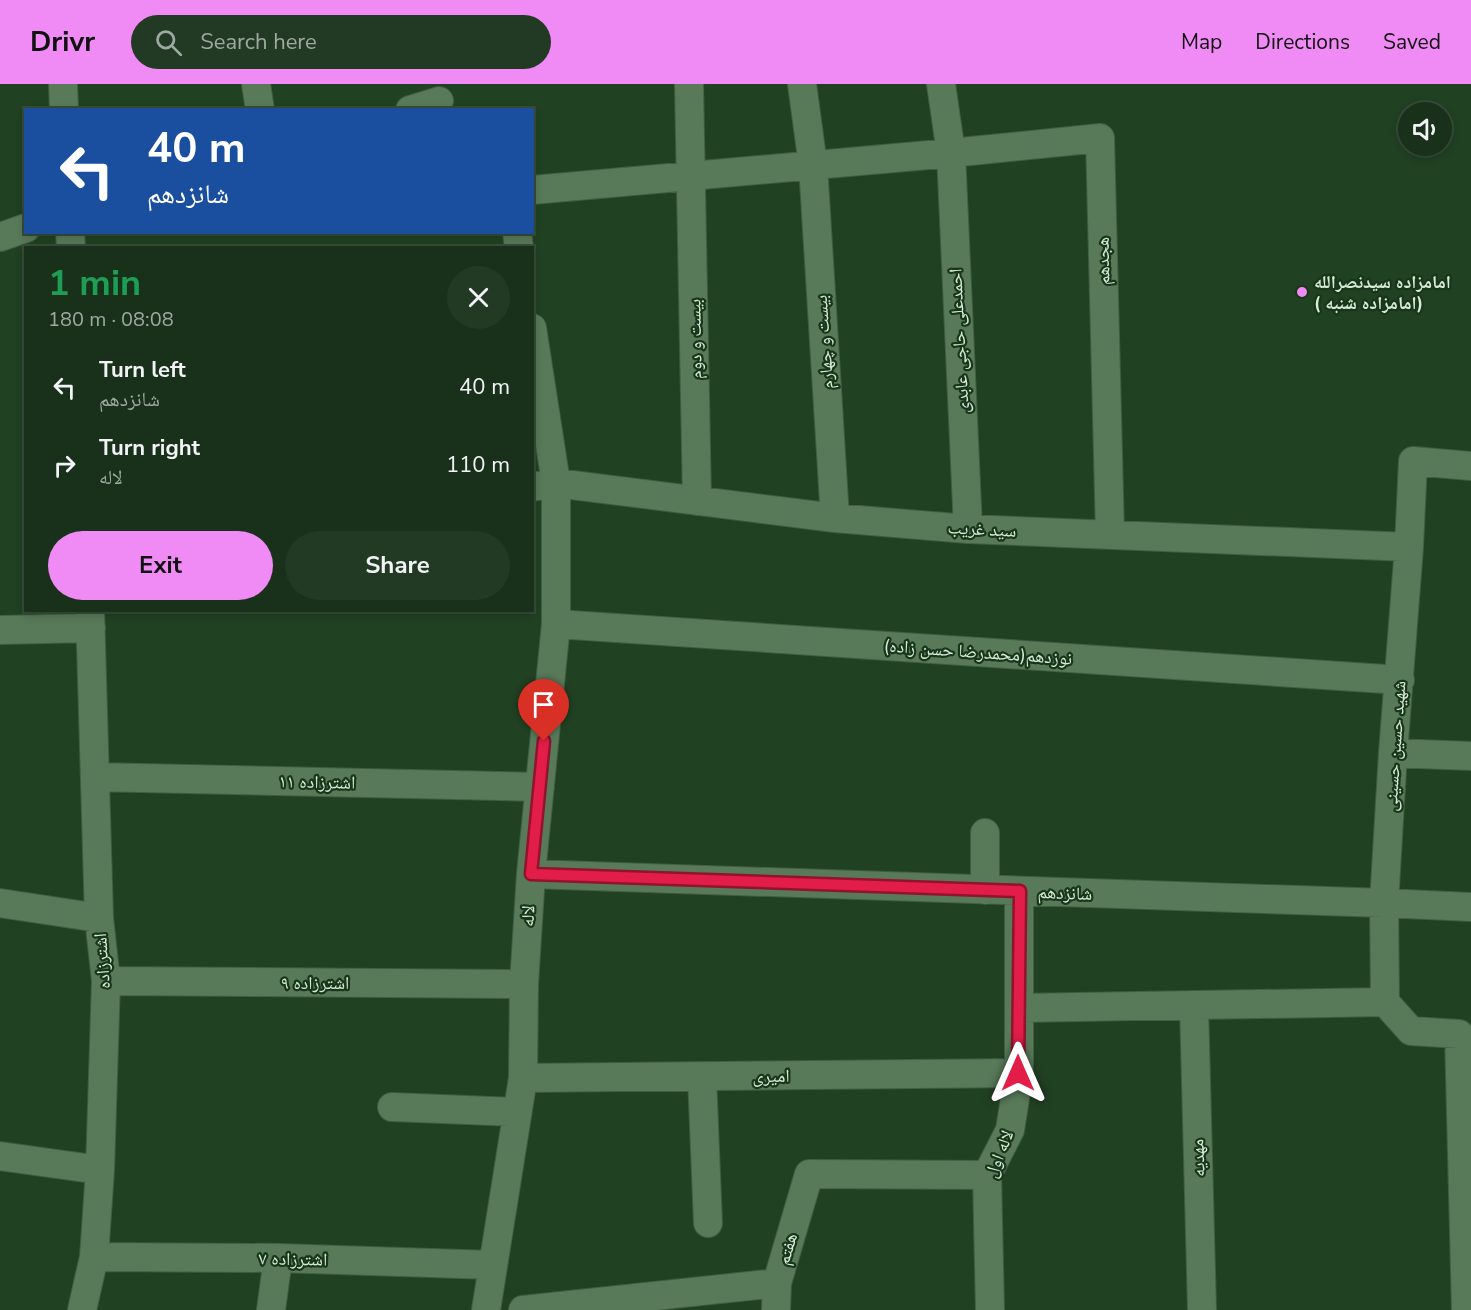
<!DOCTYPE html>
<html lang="en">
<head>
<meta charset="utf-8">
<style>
  :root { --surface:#19311a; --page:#223923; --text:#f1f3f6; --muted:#9fa9a2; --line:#374c39; --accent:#f08bf5 }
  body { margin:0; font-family:"Nunito Sans","Noto Naskh Arabic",sans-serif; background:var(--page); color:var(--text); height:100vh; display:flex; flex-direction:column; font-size:22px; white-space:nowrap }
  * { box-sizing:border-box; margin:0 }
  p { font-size:20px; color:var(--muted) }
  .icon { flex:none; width:33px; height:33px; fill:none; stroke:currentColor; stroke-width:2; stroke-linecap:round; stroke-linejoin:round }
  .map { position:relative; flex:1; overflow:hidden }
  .side { position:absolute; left:24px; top:162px; width:510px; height:366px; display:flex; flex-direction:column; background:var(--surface); border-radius:0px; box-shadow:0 3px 9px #0003,0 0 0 2px var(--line) }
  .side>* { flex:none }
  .top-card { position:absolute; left:24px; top:24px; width:510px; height:126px; border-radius:0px; box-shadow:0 3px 9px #0003,0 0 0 2px var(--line); background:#1a4fa0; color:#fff; overflow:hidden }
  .controls { position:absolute; left:1398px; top:18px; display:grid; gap:12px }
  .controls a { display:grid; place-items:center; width:54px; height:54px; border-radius:50%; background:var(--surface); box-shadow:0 3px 9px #0003,0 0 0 2px var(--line); font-size:30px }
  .pin { position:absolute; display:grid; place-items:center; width:51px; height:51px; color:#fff; margin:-62px -26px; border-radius:50% 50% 50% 0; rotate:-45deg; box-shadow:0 0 6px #0007 }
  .pin .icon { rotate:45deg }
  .me { position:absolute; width:66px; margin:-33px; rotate:0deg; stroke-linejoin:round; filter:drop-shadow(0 0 4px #0008) }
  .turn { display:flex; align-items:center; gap:21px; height:126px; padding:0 24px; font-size:27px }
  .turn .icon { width:78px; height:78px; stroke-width:2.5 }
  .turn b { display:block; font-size:42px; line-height:51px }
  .round { display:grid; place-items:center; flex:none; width:63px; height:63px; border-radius:32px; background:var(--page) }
  .headline { display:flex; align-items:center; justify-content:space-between; height:102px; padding:0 24px }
  h1 { font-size:36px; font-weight:700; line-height:45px; color:#1e9e55 }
  .button { display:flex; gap:12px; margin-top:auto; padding:12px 24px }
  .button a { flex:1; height:69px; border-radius:36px; background:var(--accent); color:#111; font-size:24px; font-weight:700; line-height:69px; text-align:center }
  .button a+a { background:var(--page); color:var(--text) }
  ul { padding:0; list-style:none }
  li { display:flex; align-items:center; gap:18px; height:78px; padding:0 24px }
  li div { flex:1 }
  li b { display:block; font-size:22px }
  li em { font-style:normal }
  header { display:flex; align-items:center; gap:36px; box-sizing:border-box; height:84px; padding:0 30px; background:var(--accent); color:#111 }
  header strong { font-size:28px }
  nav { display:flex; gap:33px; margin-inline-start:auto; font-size:21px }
  .search { width:420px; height:54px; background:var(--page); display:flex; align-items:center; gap:15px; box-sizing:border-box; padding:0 21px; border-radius:33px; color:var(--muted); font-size:22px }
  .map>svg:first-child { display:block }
</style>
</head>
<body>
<header>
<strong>Drivr</strong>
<div class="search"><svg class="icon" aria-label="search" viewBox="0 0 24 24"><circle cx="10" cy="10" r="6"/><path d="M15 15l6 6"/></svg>Search here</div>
<nav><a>Map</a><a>Directions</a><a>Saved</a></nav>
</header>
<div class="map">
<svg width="1471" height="1226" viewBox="0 0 1471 1226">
  <rect width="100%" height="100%" fill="#214123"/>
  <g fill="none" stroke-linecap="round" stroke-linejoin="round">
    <g stroke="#415e44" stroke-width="30">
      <path id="minor" d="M63 0 64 26
        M256 0 260 26
        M689 0 697 417
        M802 0 813 81 835 434
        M941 0 951 69 968 445
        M410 26 439 17
        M532 106 951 69 1100 54 1110 450
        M70 148 71 164
        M517 148 519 164
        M0 153 26 144
        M532 403 556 399 835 434 968 445 1409 463
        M556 540 1400 596
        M0 546 91 544
        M1393 669 1471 672
        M95 693 540 703
        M985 749V806
        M531 790 1384 819 1471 823
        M0 819 99 834
        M106 897 524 900
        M1194 921 1202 1226
        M1019 924 1385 918
        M702 993 708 1139
        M523 994 1019 989
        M392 1023 517 1028
        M0 1072 100 1086
        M94 1173 278 1174 493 1181
        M82 1226 94 1173 100 1086 106 897 99 834 90 526
        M271 1226 278 1174
        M486 1226 523 994 524 900 531 790 556 540V399L532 244
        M523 1226 777 1199 809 1090 987 1091
        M776 1226 777 1199
        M990 1226 987 1091 1010 1046 1019 989V807
        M1466 1226 1459 950 1411 947 1385 918 1384 819 1393 669 1409 463 1413 377 1471 382"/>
    </g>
    <use href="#minor" stroke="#587a59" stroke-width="28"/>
  </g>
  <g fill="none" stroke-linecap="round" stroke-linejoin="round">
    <g stroke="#92132f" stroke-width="15">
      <path id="route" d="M544 657 531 790 1020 807 1018 989"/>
    </g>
    <use href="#route" stroke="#e11d48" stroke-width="10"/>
  </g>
  <circle fill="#f08bf5" stroke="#17361a" stroke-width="2" cx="1302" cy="208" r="6"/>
  <g text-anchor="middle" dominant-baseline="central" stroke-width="4.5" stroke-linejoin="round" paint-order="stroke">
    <g font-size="18" fill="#d7ead7" stroke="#17361a">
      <text transform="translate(1103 177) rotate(-91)">هجدهم</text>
      <text transform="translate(695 255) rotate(-91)">بیست و دوم</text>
      <text transform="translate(959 257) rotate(-93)">احمدعلی حاجی عابدی</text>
      <text transform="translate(824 258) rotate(-94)">بیست و چهارم</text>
      <text transform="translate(982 445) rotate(3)">سید غریب</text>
      <text transform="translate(978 568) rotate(4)">نوزدهم(محمدرضا حسن زاده)</text>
      <text transform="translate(1395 662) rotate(-86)">شهید حسین حسینی</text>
      <text transform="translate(317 698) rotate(1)">اشترزاده ۱۱</text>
      <text transform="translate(1065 809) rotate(2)">شانزدهم</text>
      <text transform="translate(528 832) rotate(-87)">لاله</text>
      <text transform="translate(102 877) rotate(-94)">اشترزاده</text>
      <text x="315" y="899">اشترزاده ۹</text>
      <text transform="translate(771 992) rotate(-1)">امیری</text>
      <text transform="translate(999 1070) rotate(-68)">لاله اول</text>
      <text transform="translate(1198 1074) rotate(-92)">مهدیه</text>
      <text transform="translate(787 1165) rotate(-74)">هفتم</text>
      <text transform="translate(293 1175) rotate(1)">اشترزاده ۷</text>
    </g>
    <g font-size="18" font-weight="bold" fill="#d7ead7" stroke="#17361a" text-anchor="start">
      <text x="1314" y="198">امامزاده سیدنصرالله<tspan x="1314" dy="21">( امامزاده شنبه)</tspan></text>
    </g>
  </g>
</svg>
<div class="controls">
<a><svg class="icon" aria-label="sound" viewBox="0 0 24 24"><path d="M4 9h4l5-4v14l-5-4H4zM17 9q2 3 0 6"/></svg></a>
</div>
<div class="pin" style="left:544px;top:657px;background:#d93025"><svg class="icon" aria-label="arrive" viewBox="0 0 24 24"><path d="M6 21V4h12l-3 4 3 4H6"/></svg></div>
<svg class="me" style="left:1018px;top:989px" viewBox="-20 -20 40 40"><path d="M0-17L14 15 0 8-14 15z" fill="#e11d48" stroke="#fff" stroke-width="4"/></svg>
<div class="top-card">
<div class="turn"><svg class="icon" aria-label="left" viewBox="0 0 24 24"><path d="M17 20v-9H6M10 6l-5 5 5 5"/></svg><div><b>40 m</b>شانزدهم</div></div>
</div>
<section class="side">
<div class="headline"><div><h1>1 min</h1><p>180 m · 08:08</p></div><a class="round"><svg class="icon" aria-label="close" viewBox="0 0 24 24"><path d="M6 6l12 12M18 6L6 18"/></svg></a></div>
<ul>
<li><svg class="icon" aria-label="left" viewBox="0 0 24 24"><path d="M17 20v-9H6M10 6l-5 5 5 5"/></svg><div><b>Turn left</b><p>شانزدهم</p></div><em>40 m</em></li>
<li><svg class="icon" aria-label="right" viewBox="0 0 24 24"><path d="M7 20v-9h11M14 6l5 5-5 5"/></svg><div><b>Turn right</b><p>لاله</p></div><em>110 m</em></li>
</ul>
<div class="button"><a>Exit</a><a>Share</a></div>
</section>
</div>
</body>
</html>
